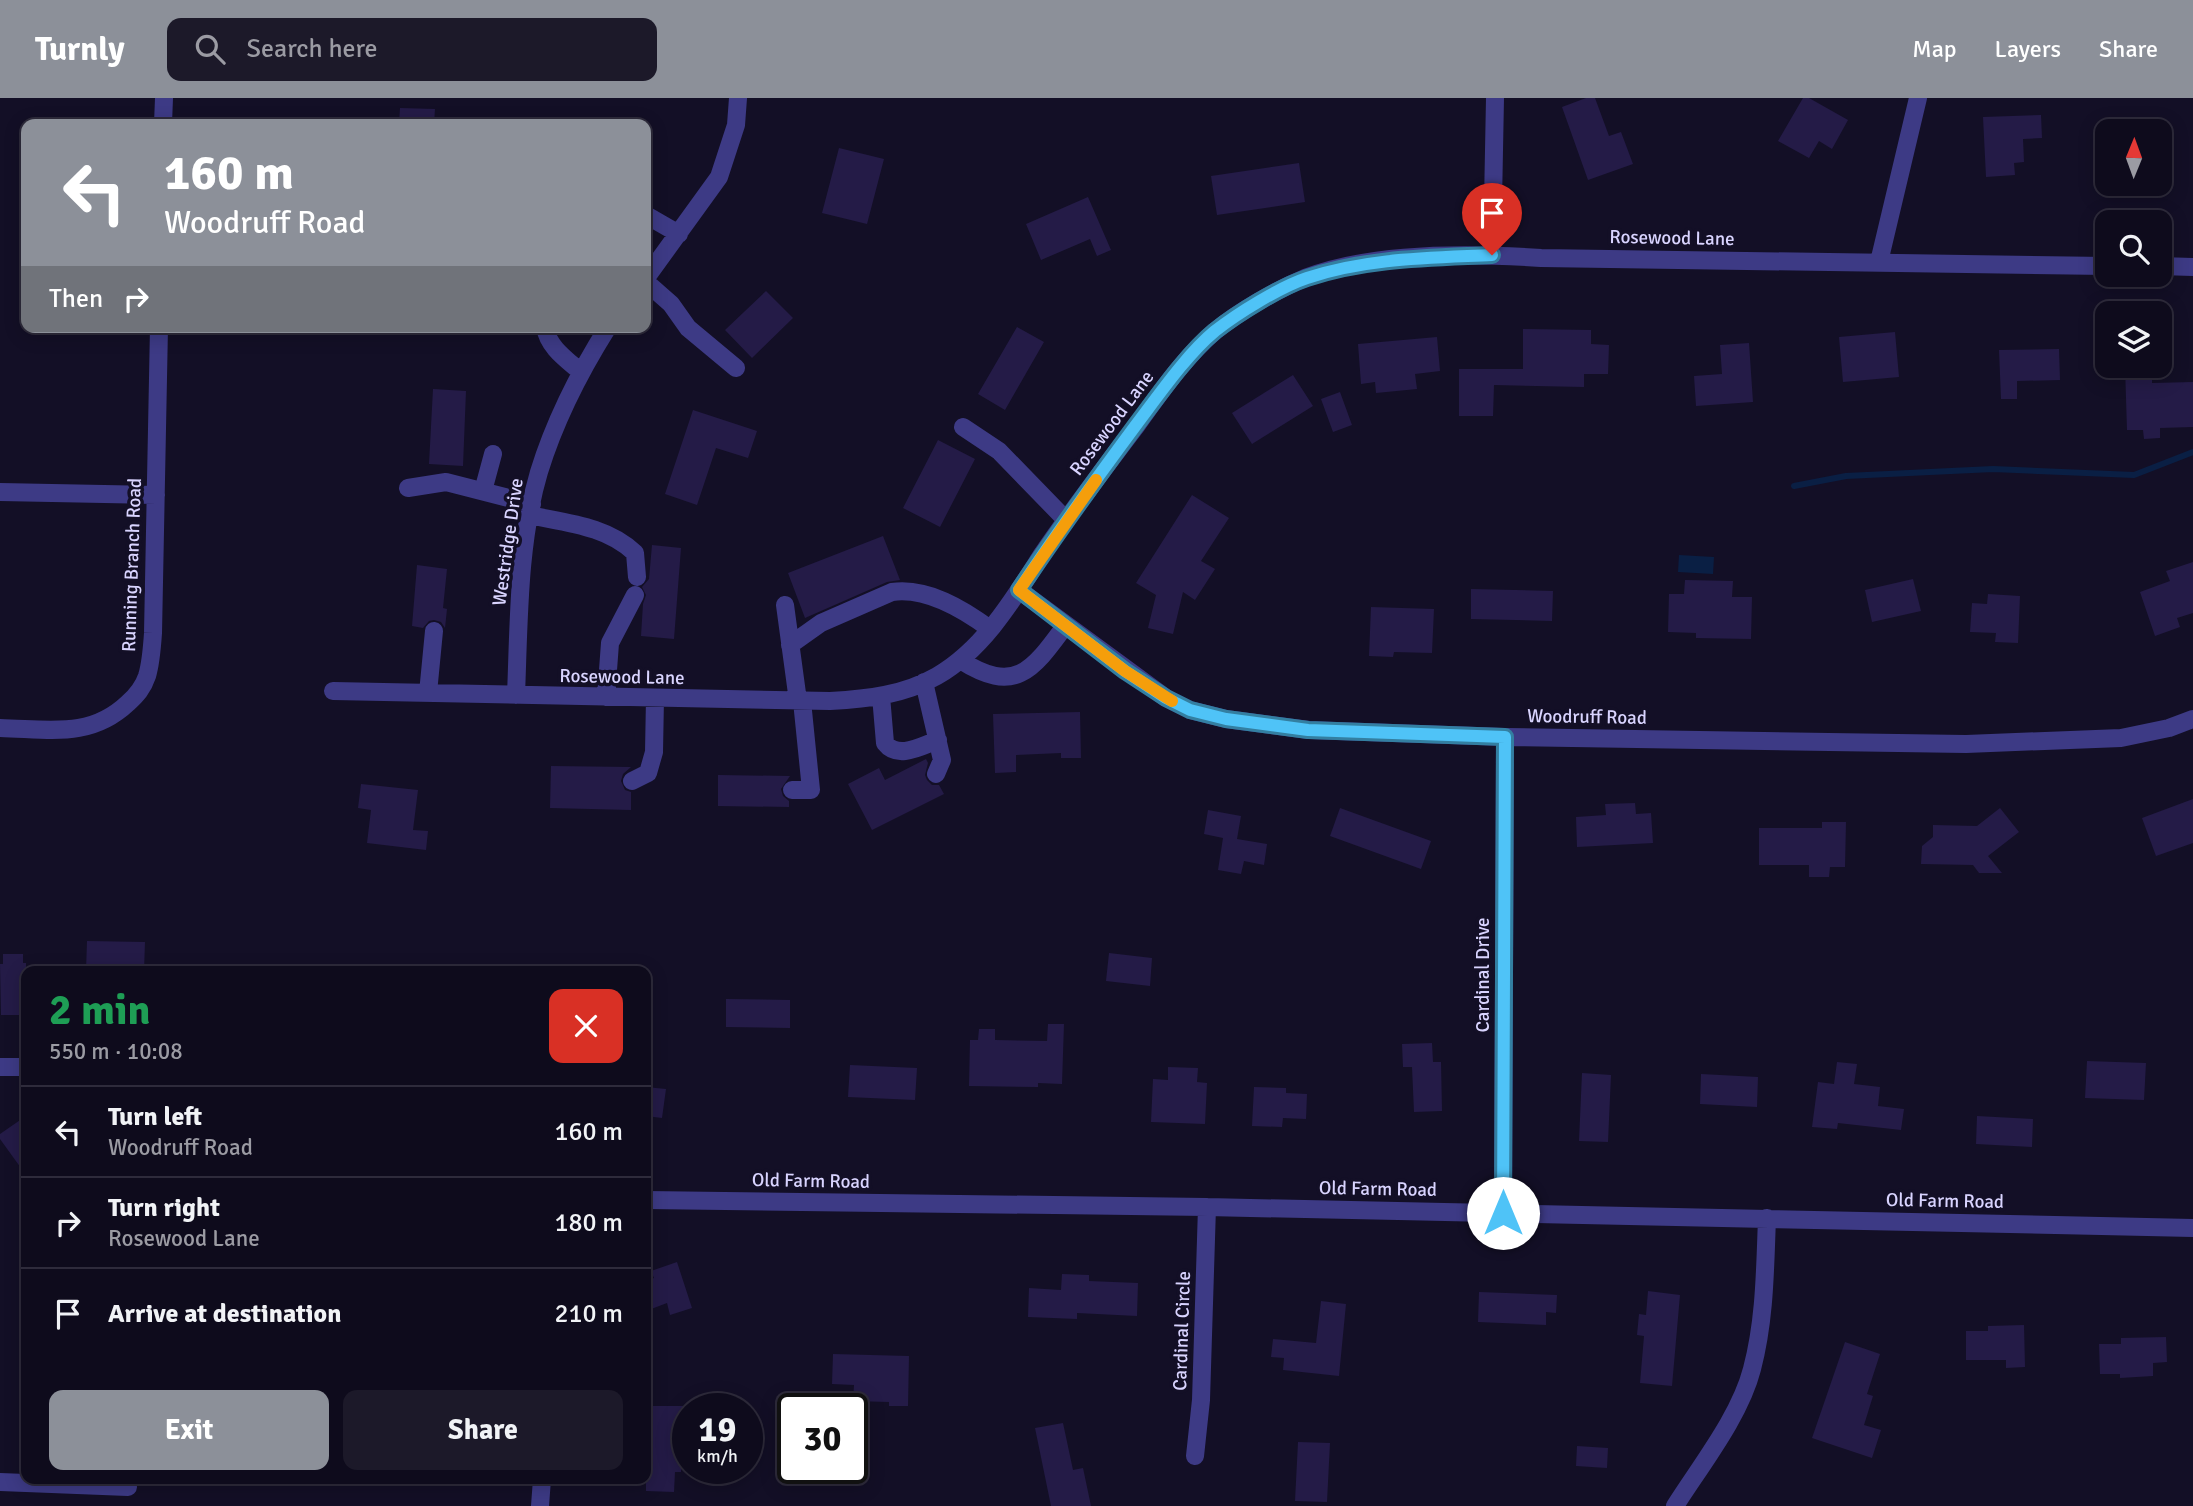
<!DOCTYPE html>
<html lang="en">
<head>
<meta charset="utf-8">
<style>
  :root { --surface:#0e0b1c; --page:#1c1929; --text:#f1f3f6; --muted:#9b9ba3; --line:#2e2b3b; --accent:#8c9099 }
  body { margin:0; font-family:Signika,sans-serif; background:var(--page); color:var(--text); height:100vh; display:flex; flex-direction:column; font-size:26px; white-space:nowrap }
  * { box-sizing:border-box; margin:0 }
  p { font-size:23px; color:var(--muted) }
  .icon { flex:none; width:38px; height:38px; fill:none; stroke:currentColor; stroke-width:2; stroke-linecap:round; stroke-linejoin:round }
  .map { position:relative; flex:1; overflow:hidden }
  .sheet { position:absolute; left:21px; top:868px; width:630px; height:518px; display:flex; flex-direction:column; background:var(--surface); border-radius:14px; box-shadow:0 4px 18px #0003,0 0 0 2px var(--line) }
  .sheet>* { flex:none }
  .top-card { position:absolute; left:21px; top:21px; width:630px; height:214px; border-radius:14px; box-shadow:0 4px 18px #0003,0 0 0 2px var(--line); background:#8c9099; color:#fff; overflow:hidden }
  .needle { width:46px; rotate:1deg }
  .tools { position:absolute; left:2095px; top:21px; display:grid; gap:14px }
  .tools a { display:grid; place-items:center; width:77px; height:77px; border-radius:14px; background:var(--surface); box-shadow:0 4px 18px #0003,0 0 0 2px var(--line); font-size:35px }
  .speed { position:absolute; left:672px; top:1295px; display:flex; gap:14px; font-size:35px; font-weight:700; text-align:center }
  .speed>* { display:grid; place-content:center; width:91px; height:91px; border-radius:50%; background:var(--surface); box-shadow:0 4px 18px #0003,0 0 0 2px var(--line); line-height:1 }
  .speed small { font-size:18px; font-weight:400 }
  .speed .limit { border:4px solid #111; border-radius:10px; background:#fff; color:#111 }
  .pin { position:absolute; display:grid; place-items:center; width:60px; height:60px; color:#fff; margin:-72px -30px; border-radius:50% 50% 50% 0; rotate:-45deg; box-shadow:0 0 7px #0007 }
  .pin .icon { rotate:45deg }
  .me { position:absolute; width:77px; margin:-38px; rotate:0deg; stroke-linejoin:round; filter:drop-shadow(0 0 5px #0008) }
  .turn { display:flex; align-items:center; gap:24px; height:147px; padding:0 28px; font-size:32px }
  .turn .icon { width:91px; height:91px; stroke-width:2.5 }
  .turn b { display:block; font-size:49px; line-height:60px }
  .then { display:flex; align-items:center; height:66px; padding:0 28px; background:#0003; gap:14px; font-size:26px }
  .round { display:grid; place-items:center; flex:none; width:74px; height:74px; border-radius:14px; background:var(--page) }
  .head { display:flex; align-items:center; justify-content:space-between; height:119px; padding:0 28px }
  h1 { font-size:42px; font-weight:700; line-height:52px; color:#1e9e55 }
  .primary-button { display:flex; gap:14px; margin-top:auto; padding:14px 28px }
  .primary-button a { flex:1; height:80px; border-radius:14px; background:var(--accent); color:#fff; font-size:28px; font-weight:700; line-height:80px; text-align:center }
  .primary-button a+a { background:var(--page); color:var(--text) }
  ul { padding:0; list-style:none }
  li { display:flex; align-items:center; gap:21px; height:91px; padding:0 28px; border-top:2px solid var(--line) }
  li div { flex:1 }
  li b { display:block; font-size:26px }
  li em { font-style:normal }
  header { display:flex; align-items:center; gap:42px; box-sizing:border-box; height:98px; padding:0 35px; background:var(--accent); color:#fff }
  header strong { font-size:33px }
  nav { display:flex; gap:38px; margin-inline-start:auto; font-size:24px }
  .search { width:490px; height:63px; background:var(--page); display:flex; align-items:center; gap:18px; box-sizing:border-box; padding:0 24px; border-radius:14px; color:var(--muted); font-size:26px }
  .map>svg:first-child { display:block }
</style>
</head>
<body>
<header>
<strong>Turnly</strong>
<div class="search"><svg class="icon" aria-label="search" viewBox="0 0 24 24"><circle cx="10" cy="10" r="6"/><path d="M15 15l6 6"/></svg>Search here</div>
<nav><a>Map</a><a>Layers</a><a>Share</a></nav>
</header>
<div class="map">
<svg width="2193" height="1408" viewBox="0 0 2193 1408">
  <rect width="100%" height="100%" fill="#130f26"/>
  <path fill="#0a1f44" d="M1679 457 1714 459 1713 476 1678 474Z"/>
  <g fill="none" stroke-linecap="round" stroke-linejoin="round">
    <path stroke="#0a1f44" stroke-width="6" d="M1794 388 1846 378 1993 371 2134 377 2193 354"/>
  </g>
  <path fill="#241b47" d="M1586 0H1595L1609 38 1621 34 1633 66 1588 82 1562 9Z
    M1803 0H1809L1848 22 1832 51 1819 43 1809 60 1778 43Z
    M400 10 435 11 434 26H399Z
    M2041 17 2042 40 2023 41 2024 64 2014 65 2015 77 1986 79 1983 19Z
    M839 50 884 61 867 126 822 115Z
    M1299 65 1305 104 1217 117 1211 78Z
    M1088 99 1111 152 1097 158 1090 141 1041 162 1026 126Z
    M766 193 793 220 752 260 725 232Z
    M1017 229 1044 244 1005 312 978 296Z
    M1523 231 1591 232V246L1609 247 1608 276H1584V289L1494 287 1493 318H1459V271H1523Z
    M1895 234 1899 279 1843 284 1839 239Z
    M1437 239 1440 273 1415 276 1417 291 1376 295 1375 284 1361 286 1358 246Z
    M1749 245 1753 304 1696 308 1694 278 1722 276 1720 247Z
    M2059 251 2060 282 2017 283V301H2001L1999 252Z
    M2125 268H2152V285L2193 284V329L2160 330V340L2144 341 2143 332H2127Z
    M1293 277 1313 308 1252 346 1232 315Z
    M433 291 466 293 463 368 429 366Z
    M1340 294 1352 327 1333 334 1321 301Z
    M693 312 757 333 748 360 716 350 697 407 665 396Z
    M938 342 975 361 940 429 903 410Z
    M1192 397 1229 420 1201 463 1215 471 1195 502 1183 494 1173 536 1148 530 1156 497 1136 485Z
    M883 438 900 482 887 484 805 520 788 475Z
    M652 447 681 450 674 541 641 538 643 506 646 497 642 489 649 481Z
    M2193 464V515L2177 520 2180 529 2155 538 2140 494 2170 483 2166 473Z
    M417 467 447 471 443 510 447 511 445 530 441 524 434 522 429 523 423 530 412 528Z
    M1913 481 1921 513 1872 524 1865 492Z
    M1685 482 1733 483 1732 499H1752L1751 541 1696 540V535L1668 534 1669 496H1684Z
    M1471 491 1553 493 1552 523 1471 521Z
    M1988 496 2020 498 2018 545 1995 544 1996 535 1970 534 1972 505 1987 506Z
    M1371 509 1434 511 1432 555 1394 554 1393 559 1369 558Z
    M1080 614 1081 660H1061V655L1016 657V674L995 675 993 616Z
    M926 661 928 665 925 677 927 682 932 687H939L944 696 872 732 848 686 879 670 885 682Z
    M551 668 631 669 623 676 621 683 625 692 631 694V712L550 710Z
    M718 677 790 678 781 691 783 698 789 703V709L718 708Z
    M361 686 418 692 413 732 428 733 426 752 367 745 371 712 358 710Z
    M2193 701V745L2156 758 2142 720Z
    M1635 705 1636 716 1651 715 1653 745 1577 749 1576 719 1606 717 1605 706Z
    M1340 710 1431 743 1421 771 1330 738Z
    M2000 710 2019 734 1988 758 2002 775H1979L1973 767 1921 766 1922 748 1933 739V727L1977 728Z
    M1208 712 1241 718 1237 741 1267 746 1264 767 1244 763 1241 776 1218 772 1223 740 1204 736Z
    M1822 724H1846L1845 769H1830L1829 779H1809V767H1759V730H1822Z
    M87 843 145 844 144 873H86Z
    M1109 855 1152 860 1150 888 1106 883Z
    M3 856H23V865H26V917H1L0 866H3Z
    M726 901 790 902V930L726 929Z
    M1048 926H1064L1062 986 1038 985V989L969 988 970 942H978L979 931H995V942L1047 943Z
    M1432 945 1433 964H1441L1442 1013 1414 1014 1412 969H1403L1402 946Z
    M2087 963 2146 965 2144 1002 2085 1000Z
    M1837 964 1857 966 1854 986 1880 989 1878 1008 1904 1011 1901 1032 1838 1025 1837 1031 1812 1029 1818 984 1834 986Z
    M850 967 917 970 915 1002 848 999Z
    M1168 969 1198 970 1197 984 1207 985 1205 1026 1151 1024 1153 981 1168 982Z
    M1582 975 1611 977 1608 1044 1579 1043Z
    M1701 976 1758 979 1757 1009 1700 1006Z
    M646 989 666 991 662 1020 646 1018Z
    M1254 989 1286 990V995L1307 996 1306 1021 1283 1020 1282 1029 1252 1028Z
    M26 1018V1077L0 1041V1036Z
    M1977 1018 2033 1021 2032 1049 1976 1046Z
    M677 1164 692 1210 670 1217 667 1205 646 1213V1183L654 1180 651 1173Z
    M1062 1176 1089 1177V1183L1138 1185 1137 1218 1077 1215V1221L1028 1219 1029 1190 1061 1192Z
    M1648 1193 1680 1197 1672 1288 1640 1285 1644 1238 1637 1237 1639 1216 1646 1217Z
    M1479 1194 1557 1197 1556 1215 1546 1214V1227L1478 1224Z
    M1321 1203 1346 1206 1339 1278 1283 1272 1284 1260 1271 1259 1273 1241 1316 1245Z
    M2024 1227 2025 1269 2006 1270V1262H1966V1233H1988V1228Z
    M2166 1239 2167 1264 2153 1265V1278L2120 1280V1276H2100L2099 1246H2121V1240Z
    M1845 1244 1880 1256 1867 1296 1873 1298 1864 1327 1881 1332 1872 1360 1812 1340Z
    M833 1256 909 1258 908 1308H889V1304L853 1303 854 1287 832 1286Z
    M646 1308H688V1330H682L681 1374H675L674 1394 646 1393Z
    M1063 1325 1073 1372 1083 1370 1091 1408H1051L1035 1330Z
    M1298 1344 1330 1345 1327 1404 1295 1403Z
    M1577 1348 1608 1350 1607 1370 1576 1368Z"/>
  <g fill="none" stroke-linecap="round" stroke-linejoin="round">
    <path stroke="#3d3a85" stroke-width="18" d="M163 26 164 0
      M646 117 679 136
      M1492 157 1495 0
      M1879 164 1918 0
      M2160 168 2193 169
      M646 180 719 79 736 27 738 0
      M646 184 671 206 688 230 736 270
      M545 229C548 249 566 261 581 274
      M963 329 999 353 1066 422
      M408 390 446 384 532 406
      M483 393 493 356
      M0 394 156 397
      M529 417C567 425 607 428 635 455L637 479
      M1019 492 1166 600 1190 612 1226 621 1309 632 1505 639 1966 646 2121 640 2169 630 2193 621
      M785 507 798 603
      M790 547 821 525 892 494C927 489 963 511 990 531
      M960 562C1015 597 1032 573 1065 528
      M924 584 942 662 936 676
      M333 593 830 603C867 601 904 597 937 578 984 551 1014 500 1043 455 1073 411 1105 369 1137 327 1160 295 1184 260 1214 234 1238 214 1276 192 1305 180 1373 154 1470 155 1541 160L2107 168
      M428 595 434 533
      M516 597C519 523 518 445 539 374 555 322 579 275 608 229
      M881 598 885 645C898 662 921 648 938 642
      M606 599 610 545 635 497
      M0 630C49 631 90 641 128 605 137 597 143 590 147 578 151 565 152 550 153 535L159 229
      M632 683 648 675 654 654 655 600
      M792 692H811L802 603
      M0 969H26
      M646 1102 1207 1109 2193 1130
      M1503 1115 1505 639
      M1195 1358 1201 1302 1207 1109
      M0 1384 128 1389
      M540 1408 542 1381
      M1675 1408C1701 1367 1740 1318 1752 1271 1765 1222 1765 1171 1767 1120"/>
  </g>
  <g fill="none" stroke-linecap="round" stroke-linejoin="round">
    <g stroke="#337fa1" stroke-width="18">
      <path id="route" d="M1492 157C1430 160 1367 160 1307 180 1280 189 1238 215 1215 233 1187 256 1158 298 1136 327 1096 381 1056 436 1019 492L1125 573 1166 600 1190 612 1226 621 1308 632 1505 639 1503 1115"/>
    </g>
    <use href="#route" stroke="#4fc3f7" stroke-width="12"/>
    <path stroke="#f59e0b" stroke-width="12" d="M1096 382 1019 492 1125 573 1172 603"/>
  </g>
  <g text-anchor="middle" dominant-baseline="central" stroke-width="7" stroke-linejoin="round" paint-order="stroke">
    <g font-size="19" fill="#d9d4ff" stroke="#130f26">
      <text transform="translate(1672 140) rotate(1)">Rosewood Lane</text>
      <text transform="translate(1112 325) rotate(-53)">Rosewood Lane</text>
      <text transform="translate(508 444) rotate(-82)">Westridge Drive</text>
      <text transform="translate(132 467) rotate(-88)">Running Branch Road</text>
      <text transform="translate(622 579) rotate(1)">Rosewood Lane</text>
      <text transform="translate(1587 619) rotate(1)">Woodruff Road</text>
      <text transform="translate(1483 877) rotate(-90)">Cardinal Drive</text>
      <text transform="translate(811 1083) rotate(1)">Old Farm Road</text>
      <text transform="translate(1378 1091) rotate(1)">Old Farm Road</text>
      <text transform="translate(1945 1103) rotate(1)">Old Farm Road</text>
      <text transform="translate(1182 1233) rotate(-88)">Cardinal Circle</text>
    </g>
  </g>
</svg>
<div class="tools">
<a><svg class="needle" viewBox="-14 -14 28 28"><path d="M0-13l5 13h-10z" fill="#e53935"/><path d="M0 13l5-13h-10z" fill="#9b9ba3"/></svg></a>
<a><svg class="icon" aria-label="search" viewBox="0 0 24 24"><circle cx="10" cy="10" r="6"/><path d="M15 15l6 6"/></svg></a>
<a><svg class="icon" aria-label="layers" viewBox="0 0 24 24"><path d="M12 4l9 5-9 5-9-5zM3 14l9 5 9-5"/></svg></a>
</div>
<div class="speed"><div>19<small>km/h</small></div><div class="limit">30</div></div>
<div class="pin" style="left:1492px;top:157px;background:#d93025"><svg class="icon" aria-label="arrive" viewBox="0 0 24 24"><path d="M6 21V4h12l-3 4 3 4H6"/></svg></div>
<svg class="me" style="left:1503px;top:1115px" viewBox="-20 -20 40 40"><circle r="19" fill="#fff"/><path d="M0-13L10 11 0 6-10 11z" fill="#4fc3f7"/></svg>
<div class="top-card">
<div class="turn"><svg class="icon" aria-label="left" viewBox="0 0 24 24"><path d="M17 20v-9H6M10 6l-5 5 5 5"/></svg><div><b>160 m</b>Woodruff Road</div></div>
<div class="then">Then<svg class="icon" aria-label="right" viewBox="0 0 24 24"><path d="M7 20v-9h11M14 6l5 5-5 5"/></svg></div>
</div>
<section class="sheet">
<div class="head"><div><h1>2 min</h1><p>550 m · 10:08</p></div><a class="round" style="background:#d93025;color:#fff"><svg class="icon" aria-label="close" viewBox="0 0 24 24"><path d="M6 6l12 12M18 6L6 18"/></svg></a></div>
<ul>
<li><svg class="icon" aria-label="left" viewBox="0 0 24 24"><path d="M17 20v-9H6M10 6l-5 5 5 5"/></svg><div><b>Turn left</b><p>Woodruff Road</p></div><em>160 m</em></li>
<li><svg class="icon" aria-label="right" viewBox="0 0 24 24"><path d="M7 20v-9h11M14 6l5 5-5 5"/></svg><div><b>Turn right</b><p>Rosewood Lane</p></div><em>180 m</em></li>
<li><svg class="icon" aria-label="arrive" viewBox="0 0 24 24"><path d="M6 21V4h12l-3 4 3 4H6"/></svg><div><b>Arrive at destination</b></div><em>210 m</em></li>
</ul>
<div class="primary-button"><a>Exit</a><a>Share</a></div>
</section>
</div>
</body>
</html>
